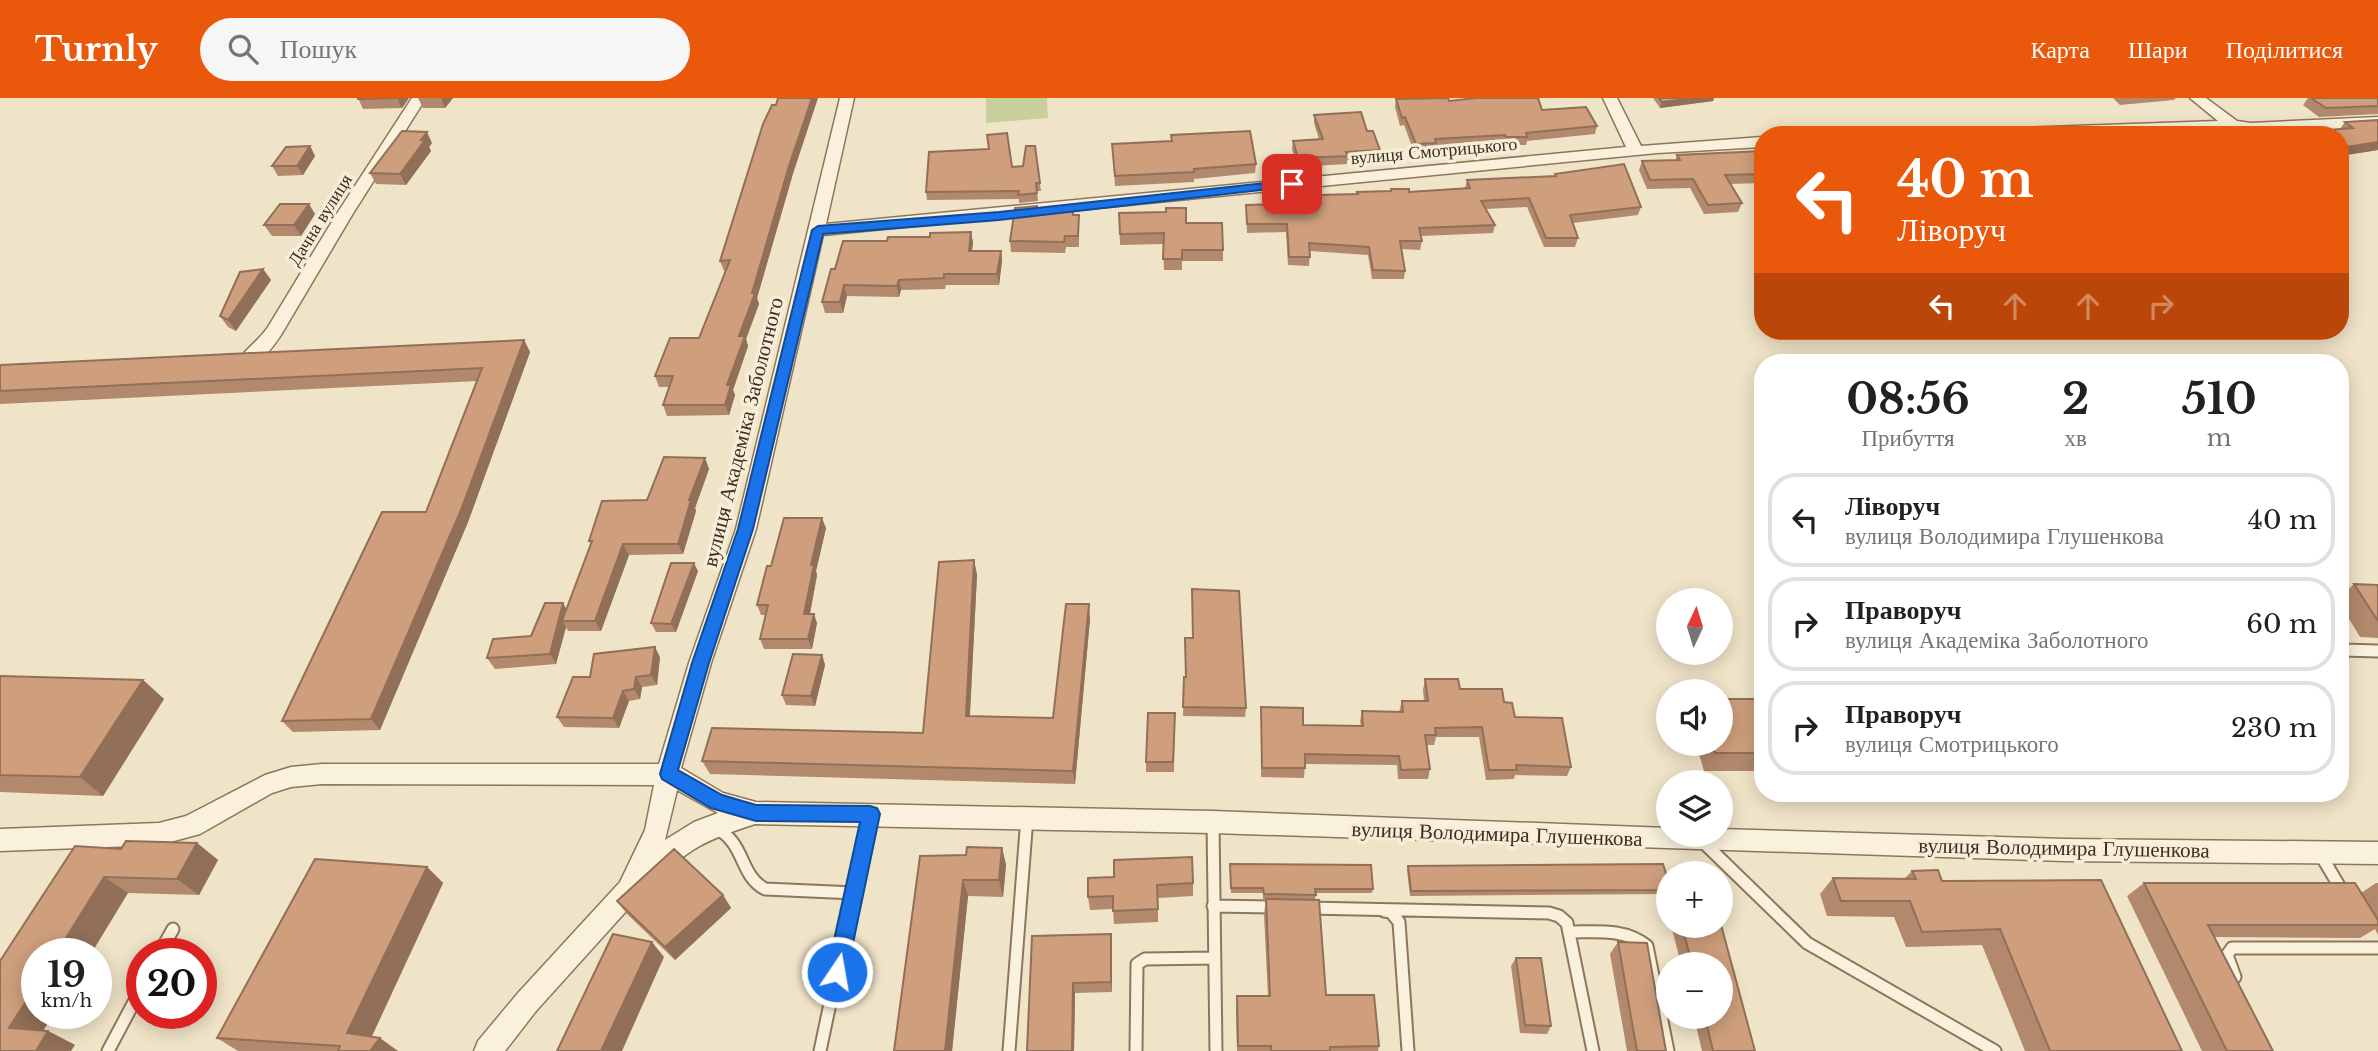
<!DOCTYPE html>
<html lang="uk">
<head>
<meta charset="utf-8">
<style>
  :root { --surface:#fff; --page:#f6f6f6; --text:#202124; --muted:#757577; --line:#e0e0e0; --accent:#ea580c }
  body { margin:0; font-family:"Libre Baskerville",serif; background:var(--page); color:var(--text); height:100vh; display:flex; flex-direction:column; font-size:26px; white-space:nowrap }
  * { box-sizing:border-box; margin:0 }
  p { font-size:23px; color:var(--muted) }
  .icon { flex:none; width:38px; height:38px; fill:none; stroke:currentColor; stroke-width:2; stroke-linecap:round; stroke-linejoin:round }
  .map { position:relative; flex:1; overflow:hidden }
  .side { position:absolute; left:1754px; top:256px; width:595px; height:448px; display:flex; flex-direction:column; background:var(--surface); border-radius:28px; box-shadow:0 4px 18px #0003 }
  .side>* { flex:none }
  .hud { position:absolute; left:1754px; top:28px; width:595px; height:214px; border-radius:28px; box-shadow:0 4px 18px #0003; background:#ea580c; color:#fff; overflow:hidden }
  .needle { width:46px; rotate:4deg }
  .tools { position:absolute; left:1656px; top:490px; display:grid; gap:14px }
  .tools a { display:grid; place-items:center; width:77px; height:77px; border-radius:50%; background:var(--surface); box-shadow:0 4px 18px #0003; font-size:35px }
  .speed { position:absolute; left:21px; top:840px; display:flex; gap:14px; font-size:35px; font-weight:700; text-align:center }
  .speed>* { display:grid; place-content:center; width:91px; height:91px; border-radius:50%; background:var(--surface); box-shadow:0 4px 18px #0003; line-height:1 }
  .speed small { font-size:18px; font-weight:400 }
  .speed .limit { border:10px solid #d22; background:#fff; color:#111 }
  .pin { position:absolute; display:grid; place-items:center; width:60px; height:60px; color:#fff; margin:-30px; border-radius:14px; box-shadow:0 4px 10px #0006 }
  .me { position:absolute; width:77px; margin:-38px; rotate:12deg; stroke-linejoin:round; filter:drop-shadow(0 0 5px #0008) }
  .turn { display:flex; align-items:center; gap:24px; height:147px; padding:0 28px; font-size:32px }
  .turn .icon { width:91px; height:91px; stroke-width:2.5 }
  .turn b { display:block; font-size:49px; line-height:60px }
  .lanes { display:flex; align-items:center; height:66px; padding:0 28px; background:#0003; justify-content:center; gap:35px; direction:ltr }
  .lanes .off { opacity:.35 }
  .eta { display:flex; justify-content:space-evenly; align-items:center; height:119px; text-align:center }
  .eta b { font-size:42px; font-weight:700; line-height:49px }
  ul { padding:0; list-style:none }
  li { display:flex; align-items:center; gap:21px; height:94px; margin:0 14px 10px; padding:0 14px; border:4px solid var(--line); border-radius:28px }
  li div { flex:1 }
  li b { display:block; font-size:26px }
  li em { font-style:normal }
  header { display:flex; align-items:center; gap:42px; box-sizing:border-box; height:98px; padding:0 35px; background:var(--accent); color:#fff }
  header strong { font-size:33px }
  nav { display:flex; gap:38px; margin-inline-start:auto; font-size:24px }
  .search { width:490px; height:63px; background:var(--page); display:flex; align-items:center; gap:18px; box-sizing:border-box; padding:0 24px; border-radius:38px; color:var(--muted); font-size:26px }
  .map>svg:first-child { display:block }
</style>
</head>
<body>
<header>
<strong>Turnly</strong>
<div class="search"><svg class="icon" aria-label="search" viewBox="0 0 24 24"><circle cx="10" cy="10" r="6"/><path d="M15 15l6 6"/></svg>Пошук</div>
<nav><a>Карта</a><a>Шари</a><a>Поділитися</a></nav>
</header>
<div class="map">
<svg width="2378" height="953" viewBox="0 0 2378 953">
  <rect width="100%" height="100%" fill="#f0e4c8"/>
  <path fill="#c9cf9b" d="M986 0H1047L1048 20 986 25Z"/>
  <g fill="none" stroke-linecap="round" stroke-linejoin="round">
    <g stroke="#8d765c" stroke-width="15">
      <path id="lane" d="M2340 547 2343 552 2378 553
        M1213 724 1216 953
        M716 730C746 746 739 777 765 791L855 795
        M1701 742 1807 845 1995 953
        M2319 754 2344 796
        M1213 808 1277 809
        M1307 810 1549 815 1559 818 1567 825 1593 953
        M1384 813 1391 814 1399 824 1408 953
        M1569 834C1597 834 1624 830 1647 848L1668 953
        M159 856 173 831
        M2235 879 2227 857 2232 850H2378
        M108 953 142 889
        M820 953 870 716
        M1009 953 1027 719
        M1136 953 1137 866 1145 861 1214 860"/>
    </g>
    <g stroke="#8d765c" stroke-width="3">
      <path id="street" d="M412 0H426L352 117 281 237C272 250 260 269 243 264L240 260C248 249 260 241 268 229L336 117Z
        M840 0H854L826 126 1626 49 1603 0H1617L1641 48 1762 39V49L1657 55 823 137 756 431 711 565 681 670 723 695 756 704 1213 713 1668 730V737H1720V731L2065 741 2378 744V766L2065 763 1213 735 755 726C703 743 689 750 649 789L642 792 638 800 536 913 505 953H474L478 943 518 895 620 784 645 732 654 687 322 686 291 689 272 695 200 736 159 747 0 753V731L159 725 186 718 265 677 291 669 322 666H659L689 565 736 431ZM677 692 718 715 694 724 665 742Z
        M2190 0H2206L2237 23 2251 25 2378 19V29L2269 34 2233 32 2090 37H1951L1958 32 2218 23Z"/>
    </g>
    <use href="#lane" stroke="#faf1dc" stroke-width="11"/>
    <use href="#street" fill="#faf1dc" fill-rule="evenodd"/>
  </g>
  <path fill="#b2896c" d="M358 0H409L402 10 363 11Z
    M418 0H453L445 10H423Z
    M1653 0H1714L1713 3 1660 10Z
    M2113 0H2176L2174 2 2120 7Z
    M2308 0H2378V16L2319 19 2303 7Z
    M1396 1 1449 3 1542 12 1597 28 1595 36 1527 43 1526 47H1504L1503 45 1436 49 1435 53 1414 54 1404 27 1400 28 1395 9Z
    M1314 17 1367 33 1380 52 1379 60 1347 62V66L1297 69 1292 51 1293 43 1319 41 1314 25Z
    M2378 22V52L2340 58V37H2291L2292 35 2340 31 2345 24Z
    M1171 37 1256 66 1255 75 1194 81V84L1115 88 1112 46 1171 43Z
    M432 45 429 49 431 53 406 87 376 86 370 75Z
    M310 48 315 58 303 77 278 78 272 68Z
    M1035 48 1041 93H1037L1038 103 1019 105V101L927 102 926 94 989 51 1012 69 1023 68Z
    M1762 53V85L1730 86 1742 105 1738 114 1704 116 1690 90 1647 91 1639 72 1642 63H1675L1677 57Z
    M1555 76 1641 109 1638 117 1573 125 1578 140 1575 149H1544L1527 109 1486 111 1495 127 1493 135 1421 138 1422 143 1420 152 1401 151 1405 173 1404 181H1372L1368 157 1310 153 1309 168 1288 167 1286 134 1247 135 1246 107 1282 106V101H1318L1319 97 1409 94 1465 90 1467 82 1554 78Z
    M792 79 757 200 759 206 746 241 748 248 733 292 735 297 729 317 667 318 663 307 669 289H659L655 278 699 240 726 173H724L720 163Z
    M1037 110 1073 117H1079V149H1066L1065 155 1011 154 1010 143Z
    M1119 115 1186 125 1223 152V163H1182V172H1164L1163 146 1120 147Z
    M315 116 301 138H272L264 127Z
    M973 144 972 153H1001L1002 163 999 187H946L945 191 901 192 899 199 847 198 843 215H825L822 204 835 171Z
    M263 171 271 182 236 233 228 229 220 218Z
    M524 242 530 254 468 424 380 632 293 634 282 623 426 414 478 283 0 306V267Z
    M705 360 709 371 695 410 696 413 683 456 629 457 601 533H568L566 529 556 566 495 571 487 560 531 538 563 505 566 511 591 447 589 443Z
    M826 430 816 473 817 477 810 516 817 525 812 551H764L760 541 766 517H761L757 507 771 468Z
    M974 462 977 477 970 618 1053 620 1090 521 1075 686 710 676 702 663 923 635Z
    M698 473 676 534H656L651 525Z
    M2354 486 2378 487V540L2360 539 2340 506V499Z
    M822 557 825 567 815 608 786 607 782 597Z
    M660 559 657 587 642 589 640 601 629 603 619 630 564 629 557 619 590 579Z
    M0 578 143 582 164 601 103 698 0 694Z
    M1184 579 1246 610 1245 619 1183 618Z
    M1425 581 1504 604 1515 619 1571 669 1567 678 1515 677 1514 681 1486 682 1479 639H1436L1434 647H1427L1430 671 1428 681H1398L1397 667 1305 666 1304 680 1261 679V609L1303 627 1361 628 1360 623 1362 613 1399 614 1402 603H1424L1423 592Z
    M1762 601V673H1704L1696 646H1720Z
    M1175 615 1174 674H1146V664Z
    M197 745 218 762 199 797 128 795 37 915H54L43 933H48L75 947 0 953 121 751Z
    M1002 750 1006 767 1003 799 968 798 952 953H894L966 757Z
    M1230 766 1373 791 1372 795H1316L1315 802 1326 897 1379 948 1378 953H1237L1236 913 1237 898H1268L1264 817 1266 801H1263V795H1231Z
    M1408 768 1668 782 1667 796 1410 798 1407 772Z
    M427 769 443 785 371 938 398 953H238L217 940Z
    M1912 773 1942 783 2182 953H2025L1982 847 1906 849 1894 819 1827 818 1820 796 1833 780 1904 781Z
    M1114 779 1193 785V798L1158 800V824L1114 826 1113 811 1090 812 1088 799Z
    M2144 785 2361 795 2376 785H2378V837L2375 831 2360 840 2215 839 2273 953H2202L2127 798Z
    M723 797 731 810 675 862 627 816 617 803Z
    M1674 828H1720L1755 953H1702L1694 919H1720V866H1681L1672 831Z
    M1032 838 1112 846V894L1075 895 1074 953H1027Z
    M1618 844 1666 953H1627L1610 856Z
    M1516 860 1551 928 1547 936 1520 935 1511 868Z"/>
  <path fill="#916f58" d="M397 0H409L402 10Z
    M441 0H453L445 10Z
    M812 0H818L792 79 757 200 759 206 746 241 748 248 733 292 735 297 729 317 725 307 727 287 739 238 789 68Z
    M1695 0H1714L1713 3 1660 10 1662 4Z
    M427 34 432 45 429 49 431 53 406 87 400 76Z
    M2378 44V52L2340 58V50Z
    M310 48 315 58 303 77 297 68Z
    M309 106 315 116 301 138 294 127Z
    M971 134 973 144 971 163 969 153Z
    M1001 153 1002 163 999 187 997 176Z
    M263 171 271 182 236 233 228 222Z
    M899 182 901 192 899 199 897 188Z
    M844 187 847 198 843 215 840 204Z
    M524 242 530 254 468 424 380 632 371 621Z
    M705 360 709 371 695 410 696 413 683 456 678 446 689 402Z
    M822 420 826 430 816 473 817 477 808 525 804 516 811 467Z
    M623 446 629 457 601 533 595 523Z
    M974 462 977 477 969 631 966 618Z
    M694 465 698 473 676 534 671 526Z
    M563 505 569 516 562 523 566 529 556 566 550 556Z
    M1089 506 1090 521 1075 686 1073 673Z
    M814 516 817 525 812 551 808 541Z
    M655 549 660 559 657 587 651 577Z
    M822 557 825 567 815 608 811 598Z
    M636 579 642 589 640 601 634 591Z
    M143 582 164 601 103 698 80 679Z
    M623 593 629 603 619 630 613 620Z
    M197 745 218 762 199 797 177 781Z
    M1002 750 1006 767 1003 799 999 782Z
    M427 769 443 785 367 949 347 935Z
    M104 779 128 795 91 856H56Z
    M963 782 968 798 952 953H945Z
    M723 797 731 810 675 862 665 849Z
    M1111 836 1112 846V894L1111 884Z
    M652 844 664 859 622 953H601Z
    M1073 885 1075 895 1074 953H1072Z
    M37 886V915H54L36 944 9 930Z
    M48 933 75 947 71 953H36Z
    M380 940 398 953H370Z"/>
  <path fill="#cf9f7d" stroke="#916f58" stroke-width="2" d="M358 0H397L358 1Z
    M778 0H812L789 68 752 195H755L739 238H745L727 287H731L725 307H663L673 278H655L670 240H699L730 162 720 163 763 26 772 7H776Z
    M1448 0 1449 3 1476 0H1538L1542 12 1586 9 1597 28 1526 35 1527 39H1506L1505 37 1435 41 1436 45 1416 46 1405 19 1402 20 1396 1Z
    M1659 0H1695L1662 4Z
    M2311 0H2378V8L2326 10Z
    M1361 14 1367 33H1373L1380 52 1346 54 1348 58 1298 60 1293 43 1323 41 1314 17Z
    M2378 22V44L2340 50V37H2294L2292 35 2353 30 2345 24Z
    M402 33 427 34 421 42H425L400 76 370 75Z
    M1250 33 1256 66 1194 71V74L1115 78 1112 46 1172 43 1171 37Z
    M2261 34 2264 37H2210Z
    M1007 35 1012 69 1023 68 1026 48H1035L1040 85H1036L1037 95 1018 97 1019 93 926 94 929 54 989 51 987 37Z
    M310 48 297 68H272L286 49Z
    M1762 53V76L1725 77 1742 105 1708 107 1693 81 1650 82 1642 63 1680 62 1677 57Z
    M1624 66 1641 109 1570 117 1578 140H1546L1529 100 1481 103 1495 127 1419 130 1422 143H1400L1405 173 1373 172 1369 149 1309 145 1310 159H1289L1287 126H1247L1246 107 1283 106 1282 101H1319V97L1358 96 1357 94 1391 93V91H1409V94L1470 90 1467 82 1556 78 1555 76Z
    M280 106H309L294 127H264Z
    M1037 108V110H1073V117H1079L1078 138H1065L1064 144 1010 143 1015 110Z
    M1166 110H1186V125H1222L1223 152H1182V161H1163L1164 135 1120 136 1119 115 1166 114Z
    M971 134 969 153H1001L997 176H944V180L899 182 897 188 844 187 840 204H822L831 171H835L843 143H887L888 139H930V135Z
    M263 171 228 222 220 218 240 174Z
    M524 242 461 412 371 621 282 623 382 414H426L482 270 0 293V267Z
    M664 359 705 360 689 402H691L678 446H623L595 523H562L592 443H589L602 403 647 402Z
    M784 420H822L811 467H814L804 516H814L808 541H760L768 507H757L767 468H771Z
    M974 462 966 618 1053 620 1066 506H1089L1073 673 702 663 712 630 923 635 939 464Z
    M671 465H694L671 526 651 525Z
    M2354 486 2378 487V523Z
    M1192 491 1239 493 1246 610 1183 609 1184 579H1186L1185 540H1193Z
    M545 505H563L550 556 487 560 493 541 531 538Z
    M655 549 651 577 636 579 634 591 623 593 613 620 557 619 573 579H590L594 556Z
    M793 556 822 557 811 598 782 597Z
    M0 578 143 582 80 679 0 677Z
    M1425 581H1458L1460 591H1502L1504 604 1512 605 1515 619 1562 620 1571 669 1516 667 1517 672H1489L1482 629 1435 630 1436 637H1425L1430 671 1401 672 1399 658 1305 656V670H1262L1261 609 1303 610V627L1363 628 1362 613 1403 614 1402 603H1428Z
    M1720 601H1762V655H1715L1712 646H1720Z
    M1148 615H1175L1173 664H1146Z
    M126 743 197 745 177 781 104 779 56 856H37V886L9 930 48 933 36 953H0V863L75 748 121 751Z
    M967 749 1002 750 999 782H963L945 953H894L920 758 966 757Z
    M674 751 723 797 665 849 617 803Z
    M1192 759 1193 785 1157 787 1158 811 1113 813V798L1088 799V780L1114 779V762Z
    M315 761 427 769 347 935 380 940 370 953H338L340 948 217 940Z
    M1230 766 1371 767 1373 791H1315L1316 797 1264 796 1263 790H1231Z
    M1663 766 1668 782V792L1411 793 1408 768Z
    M1938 772 1942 783 2101 782 2182 953H2050L2000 831 1922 834 1910 803H1841L1833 780 1916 781 1912 773Z
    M2144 785H2355L2378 822V827H2208L2273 953H2227Z
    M1266 801 1319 802 1326 897H1374L1379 948 1330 949V953H1271V948H1238L1237 898H1270Z
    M1720 823 1755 953H1713L1705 919H1720V866H1692L1682 828H1720Z
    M613 836 652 844 601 953H557Z
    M1111 836V884L1073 885 1072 953H1027L1032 838Z
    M1618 844 1647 845 1666 953H1637Z
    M1516 860H1541L1551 928 1525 927Z"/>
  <path fill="#1a73e8" stroke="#114b97" stroke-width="2" d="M1292 82 1298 86 1296 88 999 122 823 136 753 431 709 565 678 672 722 697 756 707 870 708 877 710 880 716 847 874 844 881 837 884 830 881 827 874 860 724 756 723 711 710 662 681 660 676 692 565 738 431 812 132 818 128 999 114Z"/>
  <g text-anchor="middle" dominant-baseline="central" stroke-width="7" stroke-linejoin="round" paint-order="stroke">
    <g font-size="18" fill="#3d2e20" stroke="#f7eed8">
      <text transform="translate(1434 53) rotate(-5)">вулиця Смотрицького</text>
      <text transform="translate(320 122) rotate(-58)">Дачна вулиця</text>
    </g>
    <g font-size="21" fill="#3d2e20" stroke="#f7eed8">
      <text transform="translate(743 334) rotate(-76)">вулиця Академіка Заболотного</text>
      <text transform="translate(1497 736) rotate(2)">вулиця Володимира Глушенкова</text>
      <text transform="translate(2064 750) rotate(1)">вулиця Володимира Глушенкова</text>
    </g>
  </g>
</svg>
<div class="tools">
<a><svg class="needle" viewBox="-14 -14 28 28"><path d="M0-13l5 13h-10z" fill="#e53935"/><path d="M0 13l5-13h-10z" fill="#757577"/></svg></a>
<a><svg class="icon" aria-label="sound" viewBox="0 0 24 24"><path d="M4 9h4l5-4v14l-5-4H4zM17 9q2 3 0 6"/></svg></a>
<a><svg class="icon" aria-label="layers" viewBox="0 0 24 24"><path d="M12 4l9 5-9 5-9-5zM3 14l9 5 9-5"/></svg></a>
<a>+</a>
<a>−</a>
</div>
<div class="speed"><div>19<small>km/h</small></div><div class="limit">20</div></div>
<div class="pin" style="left:1292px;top:86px;background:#d93025"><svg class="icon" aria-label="arrive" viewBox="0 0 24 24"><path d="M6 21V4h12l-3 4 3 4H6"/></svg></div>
<svg class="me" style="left:837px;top:874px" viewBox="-20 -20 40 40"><circle r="17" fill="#1a73e8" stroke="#fff" stroke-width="3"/><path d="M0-11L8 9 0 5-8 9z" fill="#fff"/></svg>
<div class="hud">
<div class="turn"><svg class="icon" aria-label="left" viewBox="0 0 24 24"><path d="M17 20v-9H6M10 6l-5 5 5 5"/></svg><div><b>40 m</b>Ліворуч</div></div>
<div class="lanes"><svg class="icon" aria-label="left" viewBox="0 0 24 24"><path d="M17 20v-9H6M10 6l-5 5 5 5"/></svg><svg class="icon off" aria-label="ahead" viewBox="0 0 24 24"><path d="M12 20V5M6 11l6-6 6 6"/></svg><svg class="icon off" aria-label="ahead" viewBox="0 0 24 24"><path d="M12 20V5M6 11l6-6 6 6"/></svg><svg class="icon off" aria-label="right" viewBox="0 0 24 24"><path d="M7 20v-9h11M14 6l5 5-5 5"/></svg></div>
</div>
<section class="side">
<div class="eta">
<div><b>08:56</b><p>Прибуття</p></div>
<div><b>2</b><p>хв</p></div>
<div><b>510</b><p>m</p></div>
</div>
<ul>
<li><svg class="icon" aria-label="left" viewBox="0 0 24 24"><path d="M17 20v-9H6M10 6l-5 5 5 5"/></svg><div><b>Ліворуч</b><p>вулиця Володимира Глушенкова</p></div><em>40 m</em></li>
<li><svg class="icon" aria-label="right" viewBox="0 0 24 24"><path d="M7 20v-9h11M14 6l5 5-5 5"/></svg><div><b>Праворуч</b><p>вулиця Академіка Заболотного</p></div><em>60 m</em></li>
<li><svg class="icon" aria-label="right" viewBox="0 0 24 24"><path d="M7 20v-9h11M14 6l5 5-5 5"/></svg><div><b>Праворуч</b><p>вулиця Смотрицького</p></div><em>230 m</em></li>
</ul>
</section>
</div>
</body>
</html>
